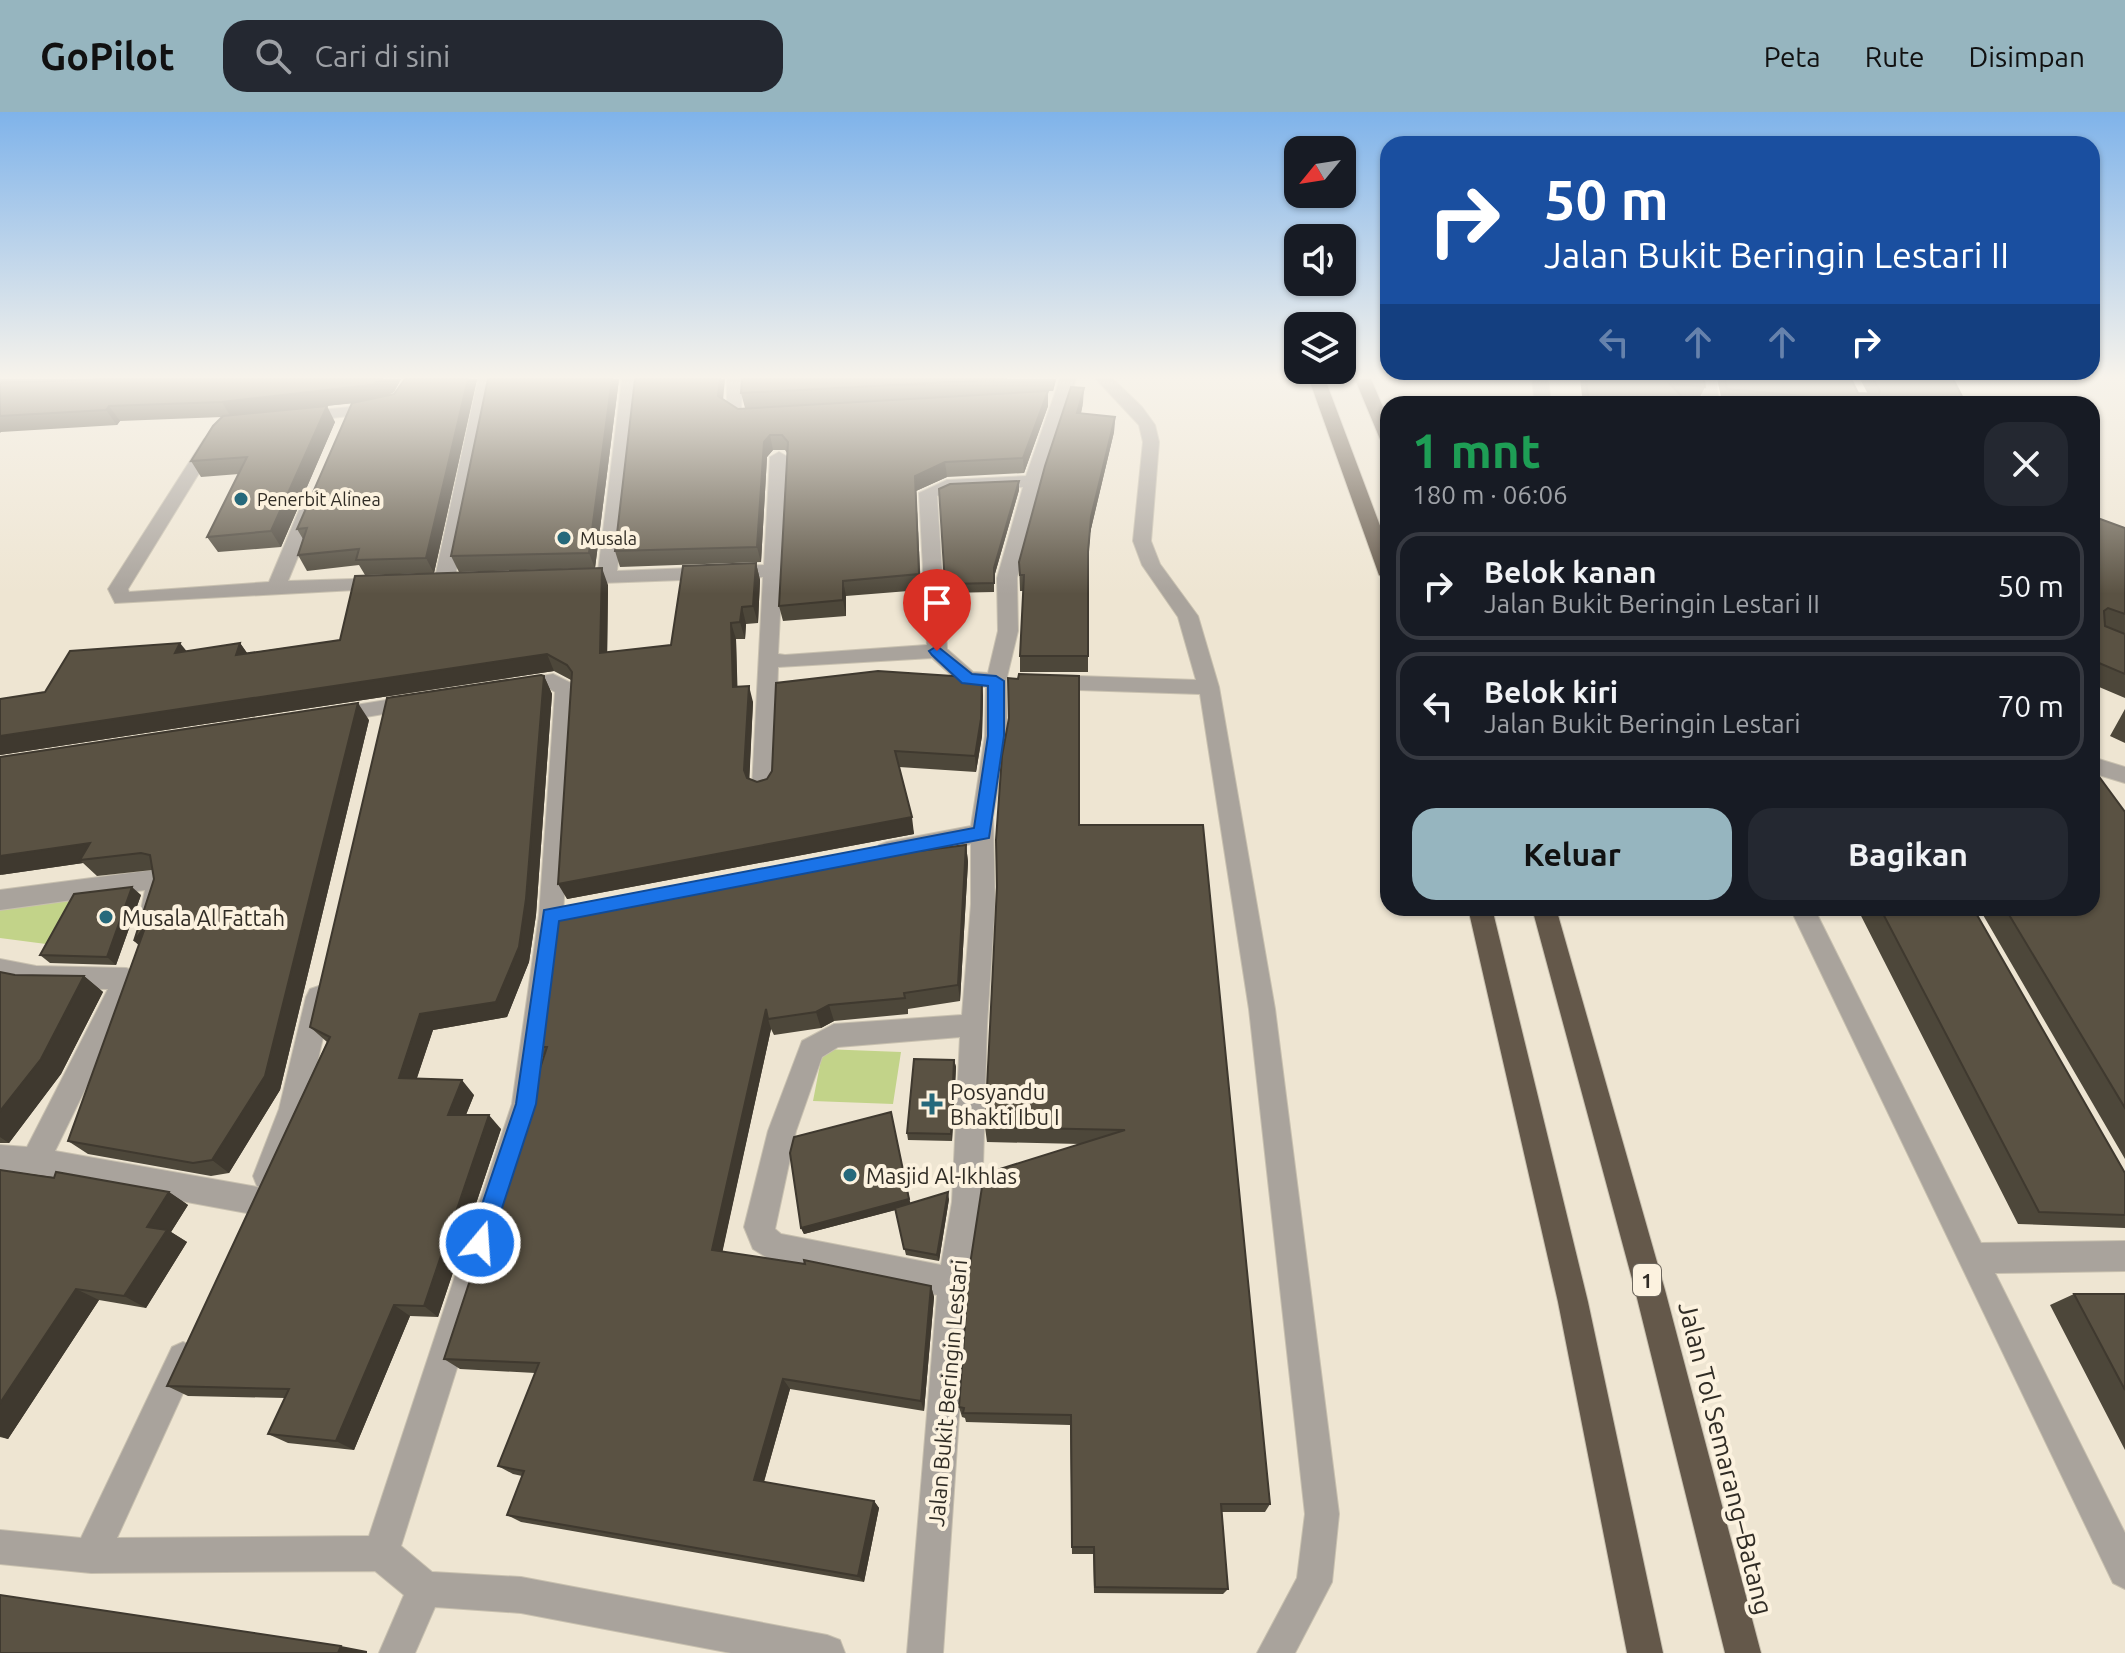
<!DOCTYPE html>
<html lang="id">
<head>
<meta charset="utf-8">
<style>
  :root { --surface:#171b24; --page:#242831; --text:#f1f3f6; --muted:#9ea1a6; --line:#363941; --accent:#96b5bf }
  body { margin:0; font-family:Ubuntu,sans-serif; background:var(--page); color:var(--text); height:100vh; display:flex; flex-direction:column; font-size:30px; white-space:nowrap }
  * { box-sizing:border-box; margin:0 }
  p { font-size:26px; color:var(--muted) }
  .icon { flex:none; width:44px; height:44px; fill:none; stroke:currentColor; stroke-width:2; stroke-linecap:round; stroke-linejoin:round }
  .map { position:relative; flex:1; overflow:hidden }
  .sheet { position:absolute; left:1380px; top:284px; width:720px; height:520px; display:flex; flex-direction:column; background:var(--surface); border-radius:24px; box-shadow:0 2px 6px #0004 }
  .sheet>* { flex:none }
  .guide { position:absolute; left:1380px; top:24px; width:720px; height:244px; border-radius:24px; box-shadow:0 2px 6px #0004; background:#1a4fa0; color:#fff; overflow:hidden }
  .needle { width:52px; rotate:240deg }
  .buttons { position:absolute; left:1284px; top:24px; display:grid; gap:16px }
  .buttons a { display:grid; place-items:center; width:72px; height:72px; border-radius:16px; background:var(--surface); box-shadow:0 2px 6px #0004; font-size:40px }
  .pin { position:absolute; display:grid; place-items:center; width:68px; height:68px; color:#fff; margin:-82px -34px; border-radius:50% 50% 50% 0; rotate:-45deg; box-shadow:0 0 8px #0007 }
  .pin .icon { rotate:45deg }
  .me { position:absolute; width:88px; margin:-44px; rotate:18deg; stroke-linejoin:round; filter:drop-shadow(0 0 6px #0008) }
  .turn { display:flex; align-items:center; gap:28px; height:168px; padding:0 32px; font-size:36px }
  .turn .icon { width:104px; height:104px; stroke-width:2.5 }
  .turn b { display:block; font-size:56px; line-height:68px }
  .lanes { display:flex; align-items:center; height:76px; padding:0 32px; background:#0003; justify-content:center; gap:40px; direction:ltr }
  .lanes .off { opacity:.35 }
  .round { display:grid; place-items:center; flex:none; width:84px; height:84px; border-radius:24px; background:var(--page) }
  .overview { display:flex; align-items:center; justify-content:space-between; height:136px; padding:0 32px }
  h1 { font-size:48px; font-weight:700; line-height:60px; color:#1e9e55 }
  .cta { display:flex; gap:16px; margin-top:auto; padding:16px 32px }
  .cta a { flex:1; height:92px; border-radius:24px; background:var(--accent); color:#111; font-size:32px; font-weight:700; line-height:92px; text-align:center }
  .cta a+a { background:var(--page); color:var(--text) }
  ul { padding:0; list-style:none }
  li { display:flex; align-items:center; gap:24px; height:108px; margin:0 16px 12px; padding:0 16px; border:4px solid var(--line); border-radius:24px }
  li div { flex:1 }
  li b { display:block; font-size:30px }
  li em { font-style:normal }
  header { display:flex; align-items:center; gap:48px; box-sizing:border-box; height:112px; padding:0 40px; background:var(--accent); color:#111 }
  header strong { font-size:38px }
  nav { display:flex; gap:44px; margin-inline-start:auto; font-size:28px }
  .search { width:560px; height:72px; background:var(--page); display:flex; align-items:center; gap:20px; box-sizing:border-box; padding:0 28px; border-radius:24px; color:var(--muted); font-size:30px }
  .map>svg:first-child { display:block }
</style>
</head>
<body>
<header>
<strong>GoPilot</strong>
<div class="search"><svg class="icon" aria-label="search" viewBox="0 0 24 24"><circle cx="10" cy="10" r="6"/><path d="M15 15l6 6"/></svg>Cari di sini</div>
<nav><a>Peta</a><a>Rute</a><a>Disimpan</a></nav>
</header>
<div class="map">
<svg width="2125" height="1541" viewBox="0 0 2125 1541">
  <rect width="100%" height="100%" fill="#eee5d2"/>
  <path fill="#c2d389" d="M76 780 46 832 0 826V791Z
    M823 937 901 940 893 992 813 989Z"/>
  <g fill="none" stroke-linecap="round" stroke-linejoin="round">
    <g stroke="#c8c0af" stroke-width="2">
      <path id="street" d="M478 267H494L454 470 444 476 434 470Z
        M622 267H638L617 459 764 453 770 345 779 340 788 345 778 542 785 543 927 533 919 381 947 368 1026 364 1060 267H1076L1042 369 1017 466 1018 519 1006 569 1007 624 993 705 995 792 987 913 982 1090 968 1171 943 1541H907L937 1183 774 1150 753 1137 744 1115 768 1019 802 929 834 912 962 903 971 792V732L887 748 879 745 875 739 879 733 887 730 971 714 985 624 986 575 961 572 932 546 778 555 774 675 771 681 763 683 755 681 752 675 763 465 574 472 564 466 574 460 598 459ZM1023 375 997 466 998 519 988 561 973 560 947 537 937 384 950 378ZM960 925 952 1090 941 1153 781 1122 775 1117 796 1019 822 945 838 935Z
        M727 267H743L741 297 762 300V306L741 309 727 302Z
        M1096 267H1113L1142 295 1155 313 1159 330 1151 429 1160 452 1198 504 1219 575 1275 897 1339 1402 1332 1470 1295 1541H1257L1297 1466 1305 1402 1249 897 1200 582 1048 577 1041 575 1038 570 1041 565 1048 563 1196 568 1178 505 1142 453 1133 429 1143 330 1139 313Z
        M1532 267H1548L1551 292H1535Z
        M1700 267H1716L1719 292H1703Z
        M351 295 357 297V303L298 310 290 305 298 300Z
        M212 322 220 327 128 477 129 480 269 470 303 389 312 384 321 389 288 469 385 466 392 468 395 472 392 476 115 491 108 477 204 327Z
        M553 562 573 572 576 577 563 803 540 992 401 1434 432 1460 521 1465 827 1523 840 1528 845 1541H731L521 1501 435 1495 415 1541H379L404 1483 375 1459 91 1461 0 1452V1418L81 1426 172 1235 183 1230 194 1235 199 1246 117 1426 369 1424 512 992 539 803 555 580 550 577 516 582 509 580 506 575 509 570Z
        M417 583 424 585 428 590 424 595 331 611 323 609 320 604 323 599 331 597Z
        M2092 645 2125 655V671L2092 661Z
        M153 758 161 760 170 771 162 805 153 808 144 805 141 798 145 778 0 798V778Z
        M1790 796H1814L1981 1131 2125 1129V1159L1995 1161 2125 1421V1477L2113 1471Z
        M0 847 36 854 126 856 135 859 139 867 55 1039 257 1075 267 1079 272 1089 267 1099 257 1103 35 1062 0 1059V1033L27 1035 108 877 36 876 0 869Z
        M319 874 328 877 332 885 307 997 277 1074 267 1078 257 1074 253 1064 279 997 306 885 310 877Z"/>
    </g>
    <g stroke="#c8c0af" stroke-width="2">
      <path id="highway" d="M1309 267H1325L1388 435V469L1379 463Z
        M1355 267H1371L1388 307V332L1380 327Z
        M1468 796H1492L1588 1190 1663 1541H1627L1558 1190Z
        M1532 796H1556L1665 1178 1761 1541H1725L1635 1178Z"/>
    </g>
    <use href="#street" fill="#a9a39c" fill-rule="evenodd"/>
    <use href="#highway" fill="#64584a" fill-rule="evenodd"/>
  </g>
  <path fill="#4d473a" d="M0 267H98L0 271Z
    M100 267H401L394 280 386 284 394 282 405 267H477L434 461 365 463 359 453 307 459 298 443 303 427 297 417 356 291 315 295 335 310 281 435 218 440 207 425 239 362 201 365 191 349 222 305 120 309 117 313 1 320 0 321V271Z
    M488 267H619L595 456 459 460 451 444Z
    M742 267H1056V268L1053 279H1048V294L1024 361 947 365 916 379 921 478 846 484V504L783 509 779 494 787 341 785 338H773L767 345 761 450 620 455 615 439 723 287 738 297 745 296 741 281Z
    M1580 267H1704L1705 275 1699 287 1682 285 1689 292H1583Z
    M1717 267H1851L1858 281 1868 282 1860 267H1953L1966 292H1752L1722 289Z
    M1083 291 1081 302 1115 305 1114 320 1090 421 1088 452V560H1020V544L1023 479H1020L1019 450Z
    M1019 369V378L994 465V480L946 481 939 377Z
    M2092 404 2125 416V586L2092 572Z
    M756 451 760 468 758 511 746 512 745 527H736L737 575 753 590 749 667 757 670 767 667 983 583 982 624 976 660 899 655 914 722 567 787 571 568 554 559 0 643V587L45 580 187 539 240 531 247 541 340 528 608 473 607 540 671 533Z
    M544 564 552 582 536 803 529 850 507 905 433 918 417 966 474 983 466 1003 501 1017 438 1205 410 1204 354 1338 288 1331 268 1322 285 1286 188 1284 167 1274 327 930 310 915Z
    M2125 597V631L2110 624Z
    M369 608 280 978 229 1061 211 1064 88 1042 68 1029 139 833 154 767 152 758 97 764 83 751 0 763Z
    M2125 700V1047L1979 796H2092Z
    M1079 713 1270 1392 1265 1400H1222L1228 1477 1223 1482 1094 1481 1093 1442H1072L1070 1313 966 1310 965 1306 962 1305 959 1295 1080 1032 987 1030 985 1015Z
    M966 733 968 750 960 889 908 897V902L834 909 821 916 774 923 771 917 722 1140 931 1174 934 1185 924 1299 790 1277 764 1370 874 1389 879 1396 864 1470 521 1410 507 1403 522 1364 513 1362 498 1354 535 1261 460 1257 444 1247 544 944 537 935 920 739Z
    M141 783 116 853 50 851 40 843Z
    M1857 796H1973L2125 1061V1116L2018 1112Z
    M0 860 15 863 84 864 103 880 61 962 9 1031H0Z
    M954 948 956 955 952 1029 908 1028 907 1021Z
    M0 1058 169 1080 188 1093 171 1120 187 1130 146 1196 99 1188 8 1327 0 1325Z
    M949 1087 939 1149 906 1143 895 1098 804 1122 801 1116 911 1092Z
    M2074 1182H2125V1338L2050 1193Z"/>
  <path fill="#3f392f" d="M383 267H401L394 280 378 288 231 305 222 290Z
    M468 267H477L434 461 426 446Z
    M612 267H619L595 456 589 441Z
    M720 267H725L722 299 718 284Z
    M1053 267H1056L1053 279Z
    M1084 276 1083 291 1077 317V301Z
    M1048 279V294L1024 361 1023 346Z
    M109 294 120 309 117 313 106 298Z
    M327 294 335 310 281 435 271 419Z
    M1115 305 1114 320 1090 421 1087 456 1091 405Z
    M770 323 773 338 767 345 761 450 757 435 764 330Z
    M945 350 947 365 916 379 921 478 915 364Z
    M1019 369V378L994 465V480V456Z
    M756 451 760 468 758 511 753 494Z
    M602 456 608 473 607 558 600 541Z
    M843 469 846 484V504L843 488Z
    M742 495 746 512 745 527 740 510Z
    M731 511 736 527 738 592 733 575Z
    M180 531 193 547 175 541Z
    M240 531 252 548 236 543Z
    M547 542 554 559 0 643V624Z
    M544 564 552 582 536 803 529 850 507 905 433 918 412 980 399 966 420 902Z
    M982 566 983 583 982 624 976 660 975 644Z
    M749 574 753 590 749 675 744 658Z
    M358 591 369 608 280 978 229 1061 212 1048Z
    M912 705 914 722 567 787 558 772Z
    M90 731 80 748 83 751 0 763V744Z
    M966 733 968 750 960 889 958 873Z
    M132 775 141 783 116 853 107 845Z
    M146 813 151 844 134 829Z
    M84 864 103 880 61 962 9 1031 0 1025V999Z
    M829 893 834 909 821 916 816 900Z
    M766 897 768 907 771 917 720 1151 712 1138Z
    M954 948 956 955 952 1029 951 1022Z
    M462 968 474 983 460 1017 448 1003Z
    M891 1000 911 1094 804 1122 801 1116Z
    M489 1003 501 1017 438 1205 424 1194Z
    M169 1080 188 1093 171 1120 187 1130 146 1196 124 1184 147 1115Z
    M948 1080 949 1087 939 1149 937 1143Z
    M931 1174 934 1185 924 1299 921 1289Z
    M76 1177 99 1188 8 1327 0 1324V1291Z
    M394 1193 410 1204 354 1338 336 1329Z
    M783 1267 790 1277 762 1376 754 1368Z
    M874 1389 879 1396 864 1470 858 1464Z
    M341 1534 367 1539V1541H338Z"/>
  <path fill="#5a5243" stroke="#3f392f" stroke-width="2" d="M100 267H383L371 273 222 290 109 294 106 298 0 304V271Z
    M405 267H468L426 446 356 448 359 437 298 443 307 416 297 417 352 291 394 282Z
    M488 267H612L589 441 451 444Z
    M635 267H720L718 284 738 297 1048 279 1023 346 945 350 915 364 919 462 843 469V488L779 494 788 330 782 323H770L764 330 757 435 615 439Z
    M742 267H1007L741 281Z
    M1586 267H1704L1705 275 1669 271 1689 292H1595L1588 284Z
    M1725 267H1851L1858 281 1879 282 1880 279 1873 267H1953L1966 292H1890L1727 277Z
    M1071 275 1084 276 1077 301 1115 305 1091 405 1088 440V544H1020L1024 463H1020L1019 450 1045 354Z
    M327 294 271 419 207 425 247 345 191 349 213 314 223 304Z
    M1019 369 994 456V471L945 472 939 377 950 372Z
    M2092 404 2125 416V502L2108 496 2104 499 2105 514 2125 522V562L2092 548Z
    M756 451 753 494 742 495 740 510 731 511 733 575 749 574 744 658 747 666 757 670 767 667 772 659 776 571 878 559 982 566 981 607 975 644 895 639 912 705 558 772 572 560 567 553 547 542 0 624V587L45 580 70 539 180 531 175 541 240 531 236 543 340 528 355 464 602 456 600 541 671 533 683 454Z
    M1019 562 1079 564V713H1203L1270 1392H1221L1228 1477 1095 1475 1094 1435H1072L1071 1303 963 1301 964 1296 959 1295 969 1159 984 1062 1125 1018 985 1015 997 775 996 728 1002 644 1009 606 1008 566 1018 567Z
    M541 563 544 564 526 787 519 835 496 890 420 902 399 966 462 968 448 1003H489L424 1194 394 1193 336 1329 268 1322 289 1277 167 1274 330 925 310 915 387 586Z
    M358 591 265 964 212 1048 193 1051 68 1029 146 813 134 829 154 767 150 743 141 741 80 748 90 731 0 744V645Z
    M2092 655 2125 700V996L2005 796H2092Z
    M917 728 920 739 966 733 958 873 904 881 905 886 829 893 816 900 768 907 766 897 712 1138 805 1152 804 1148 931 1174 921 1289 783 1267 754 1368 874 1389 858 1464 507 1403 524 1359 498 1354 539 1251 444 1247 547 935H537L555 797Z
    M132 775 107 845 40 843 74 782Z
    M1880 796H1973L2125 1061V1103L2039 1100Z
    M0 860 15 863 84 864 41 947 0 999Z
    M914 947 954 948 951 1022 907 1021Z
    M891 1000 909 1087 801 1116 790 1041 794 1025Z
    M0 1058 54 1066 56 1060 169 1080 147 1115 167 1118 124 1184 76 1177 0 1291Z
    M948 1080 937 1143 904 1137 895 1096Z
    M2074 1182H2125V1278Z
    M0 1483 341 1534 338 1541H0Z"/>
  <linearGradient id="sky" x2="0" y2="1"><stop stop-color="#7fb3ea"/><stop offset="0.55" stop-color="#f7f3eb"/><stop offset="1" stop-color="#f7f3eb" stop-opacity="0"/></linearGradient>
  <rect width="2125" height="482" fill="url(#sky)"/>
  <path fill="#1a73e8" stroke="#114b97" stroke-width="2" d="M937 534 972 562 996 564 1004 569V624L989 726 559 809 536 992 488 1139 480 1142 472 1139 469 1131 516 992 544 798 974 716 988 624V574L962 571 932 543 929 539Z"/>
  <g fill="#26697b" stroke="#fcf2df" stroke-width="3">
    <circle cx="241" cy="387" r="8"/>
    <circle cx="564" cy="426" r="8"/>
    <circle cx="106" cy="805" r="8"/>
    <path d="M928 980h8v8h8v8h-8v8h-8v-8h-8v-8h8z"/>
    <circle cx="850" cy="1063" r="8"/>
  </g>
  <g text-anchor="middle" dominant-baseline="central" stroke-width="8" stroke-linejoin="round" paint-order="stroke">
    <g font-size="18" fill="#302c25" stroke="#fcf2df" text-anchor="start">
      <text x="257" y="387">Penerbit Alinea</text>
      <text x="580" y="426">Musala</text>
    </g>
    <rect fill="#fcf2df" stroke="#6d675d" stroke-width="2" x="1633" y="1152" width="28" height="32" rx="6"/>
    <g font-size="20" font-weight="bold" fill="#302c25">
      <text x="1647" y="1168">1</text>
    </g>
    <g font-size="22" fill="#302c25" stroke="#fcf2df" text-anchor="start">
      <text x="122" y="805">Musala Al Fattah</text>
      <text x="950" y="979">Posyandu<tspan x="950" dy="25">Bhakti Ibu I</tspan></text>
      <text x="866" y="1063">Masjid Al-Ikhlas</text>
    </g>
    <g font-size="22" fill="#302c25" stroke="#fcf2df">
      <text transform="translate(947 1281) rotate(-85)">Jalan Bukit Beringin Lestari</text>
    </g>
    <g font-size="26" fill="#302c25" stroke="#fcf2df">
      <text transform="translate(1726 1346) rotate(76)">Jalan Tol Semarang–Batang</text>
    </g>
  </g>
</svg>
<div class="buttons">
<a><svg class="needle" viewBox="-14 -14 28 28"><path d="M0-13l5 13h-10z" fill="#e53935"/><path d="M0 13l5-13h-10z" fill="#9ea1a6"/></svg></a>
<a><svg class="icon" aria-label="sound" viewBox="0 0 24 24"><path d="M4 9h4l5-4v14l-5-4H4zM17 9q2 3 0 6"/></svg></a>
<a><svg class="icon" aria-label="layers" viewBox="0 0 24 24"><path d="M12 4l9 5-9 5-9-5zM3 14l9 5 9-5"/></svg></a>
</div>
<div class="pin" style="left:937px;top:539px;background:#d93025"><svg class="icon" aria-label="arrive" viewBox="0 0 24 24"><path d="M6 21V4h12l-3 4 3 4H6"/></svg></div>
<svg class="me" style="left:480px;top:1131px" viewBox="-20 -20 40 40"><circle r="17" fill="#1a73e8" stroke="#fff" stroke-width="3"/><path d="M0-11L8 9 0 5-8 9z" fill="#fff"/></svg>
<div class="guide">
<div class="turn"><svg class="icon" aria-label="right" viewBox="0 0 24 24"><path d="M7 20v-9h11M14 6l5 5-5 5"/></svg><div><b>50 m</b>Jalan Bukit Beringin Lestari II</div></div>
<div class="lanes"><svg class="icon off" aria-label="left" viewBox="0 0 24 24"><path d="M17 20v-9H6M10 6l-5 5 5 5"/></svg><svg class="icon off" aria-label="ahead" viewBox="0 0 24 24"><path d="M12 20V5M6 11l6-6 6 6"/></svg><svg class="icon off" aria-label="ahead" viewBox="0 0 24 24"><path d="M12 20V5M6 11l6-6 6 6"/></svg><svg class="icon" aria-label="right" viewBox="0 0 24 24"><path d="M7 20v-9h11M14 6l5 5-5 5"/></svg></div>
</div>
<section class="sheet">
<div class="overview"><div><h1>1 mnt</h1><p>180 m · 06:06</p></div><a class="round"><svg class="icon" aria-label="close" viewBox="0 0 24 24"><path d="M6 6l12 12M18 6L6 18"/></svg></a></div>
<ul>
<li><svg class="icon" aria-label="right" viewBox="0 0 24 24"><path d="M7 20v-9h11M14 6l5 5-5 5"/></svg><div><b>Belok kanan</b><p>Jalan Bukit Beringin Lestari II</p></div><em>50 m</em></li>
<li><svg class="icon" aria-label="left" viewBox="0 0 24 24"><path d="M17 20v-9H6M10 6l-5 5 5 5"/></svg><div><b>Belok kiri</b><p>Jalan Bukit Beringin Lestari</p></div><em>70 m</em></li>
</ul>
<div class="cta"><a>Keluar</a><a>Bagikan</a></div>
</section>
</div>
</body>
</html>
